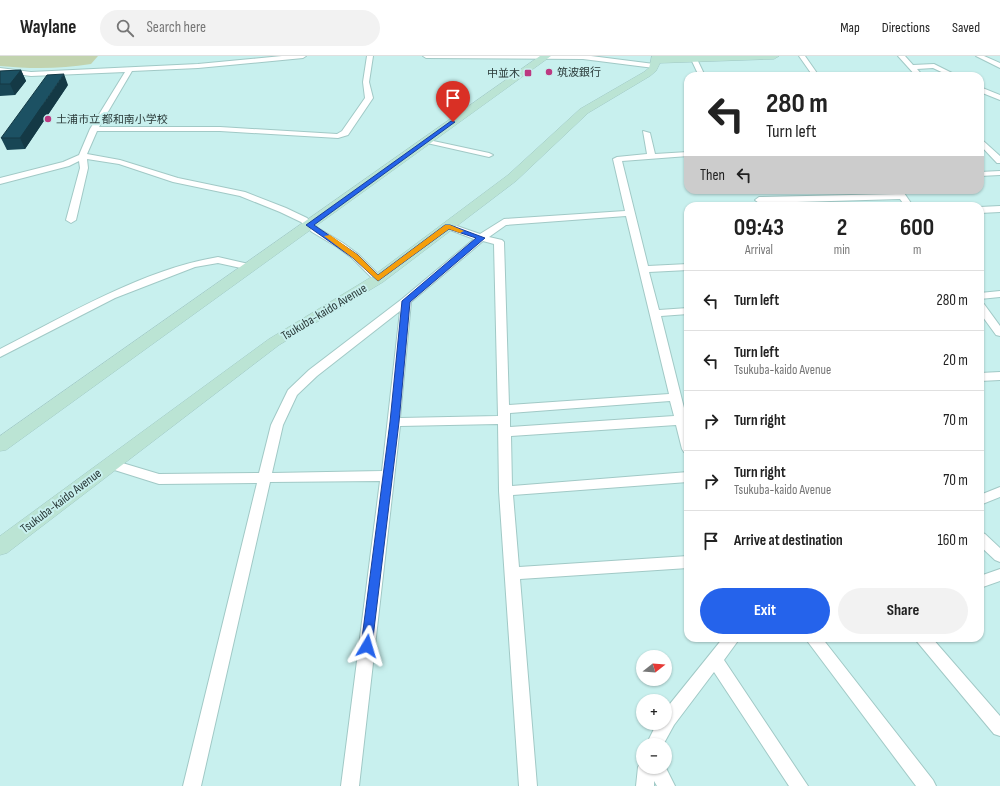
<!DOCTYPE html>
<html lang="en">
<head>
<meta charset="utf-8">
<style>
  :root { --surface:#fff; --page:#f2f2f2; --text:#222; --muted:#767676; --line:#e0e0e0; --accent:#2563eb }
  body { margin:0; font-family:"Sofia Sans Condensed","Noto Sans JP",sans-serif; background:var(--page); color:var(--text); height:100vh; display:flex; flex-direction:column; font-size:15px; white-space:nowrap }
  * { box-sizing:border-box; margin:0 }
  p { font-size:13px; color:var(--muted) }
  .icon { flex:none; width:22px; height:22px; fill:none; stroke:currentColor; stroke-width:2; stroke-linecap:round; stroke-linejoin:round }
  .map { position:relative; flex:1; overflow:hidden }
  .drawer { position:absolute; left:684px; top:146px; width:300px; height:440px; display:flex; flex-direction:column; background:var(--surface); border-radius:12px; box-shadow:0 1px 3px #0004 }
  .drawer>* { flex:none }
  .banner { position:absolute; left:684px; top:16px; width:300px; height:122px; border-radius:12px; box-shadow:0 1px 3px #0004; background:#fff; color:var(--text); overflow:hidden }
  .needle { width:26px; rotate:73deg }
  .buttons { position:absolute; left:636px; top:594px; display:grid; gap:8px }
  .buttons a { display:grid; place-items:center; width:36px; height:36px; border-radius:50%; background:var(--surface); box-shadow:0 1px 3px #0004; font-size:20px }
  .pin { position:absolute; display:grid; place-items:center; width:34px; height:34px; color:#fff; margin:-41px -17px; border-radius:50% 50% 50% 0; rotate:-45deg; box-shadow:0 0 4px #0007 }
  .pin .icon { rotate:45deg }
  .me { position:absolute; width:44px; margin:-22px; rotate:7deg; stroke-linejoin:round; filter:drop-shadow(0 0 3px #0008) }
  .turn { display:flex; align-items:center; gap:14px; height:84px; padding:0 16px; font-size:18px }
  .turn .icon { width:52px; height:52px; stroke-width:2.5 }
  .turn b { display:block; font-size:28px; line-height:34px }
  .then { display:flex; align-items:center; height:38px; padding:0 16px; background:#0003; gap:8px; font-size:15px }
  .eta { display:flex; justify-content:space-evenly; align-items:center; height:68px; text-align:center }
  .eta b { font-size:24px; font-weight:700; line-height:28px }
  .button { display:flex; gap:8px; margin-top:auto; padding:8px 16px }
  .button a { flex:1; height:46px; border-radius:24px; background:var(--accent); color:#fff; font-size:16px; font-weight:700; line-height:46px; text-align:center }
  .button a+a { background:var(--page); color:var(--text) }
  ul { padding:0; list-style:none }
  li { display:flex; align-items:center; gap:12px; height:60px; padding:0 16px; border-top:1px solid var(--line) }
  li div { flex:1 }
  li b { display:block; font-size:15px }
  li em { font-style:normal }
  header { display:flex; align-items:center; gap:24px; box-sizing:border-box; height:56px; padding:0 20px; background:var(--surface); border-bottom:1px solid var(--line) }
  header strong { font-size:19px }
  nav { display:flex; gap:22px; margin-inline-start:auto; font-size:14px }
  .search { width:280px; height:36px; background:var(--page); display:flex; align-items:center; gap:10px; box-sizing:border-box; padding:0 14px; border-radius:22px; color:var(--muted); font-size:15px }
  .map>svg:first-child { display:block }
</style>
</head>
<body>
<header>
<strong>Waylane</strong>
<div class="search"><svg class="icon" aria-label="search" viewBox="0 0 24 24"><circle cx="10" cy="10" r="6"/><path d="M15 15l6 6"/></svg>Search here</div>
<nav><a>Map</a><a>Directions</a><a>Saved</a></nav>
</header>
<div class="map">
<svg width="1000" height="730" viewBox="0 0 1000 730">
  <rect width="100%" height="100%" fill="#c8f0ee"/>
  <path fill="#c2d3af" d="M0 0H98L91 8C61 13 31 13 0 10Z"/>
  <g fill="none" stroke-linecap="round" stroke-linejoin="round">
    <g stroke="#a1c9c6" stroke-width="2">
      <path id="street" d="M282 0H306L303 2 198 12 132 15 99 71H220L337 78 342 75 365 42 363 26 367 0H373L369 26 373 42 348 79 338 82 220 75H97L87 98 120 104 178 122 245 136 286 152 307 162 318 172 343 187 358 198 383 223 381 225H375L352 202 337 191 312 176 301 166 280 156 240 140 173 126 119 108 87 103 88 112 76 164 71 167 66 164 80 112 79 105 69 110 0 128V122L63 106 79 99 90 73 125 16 31 20 0 16V12L31 16 198 8Z
        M423 0H591L654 8 657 10 654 12 583 3 426 2Z
        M799 0H805L819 20H813Z
        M898 0H905L913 9 934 8 958 20H950L933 12 917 13 923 20H916Z
        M976 0H984L1000 7V12Z
        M694 1 697 3 705 20H699L691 3Z
        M980 31 1000 39V44L980 36Z
        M643 75 650 77 655 98 688 96V100L622 105 648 210 688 208V214L649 216 659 254 688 252V258L661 260 688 368V398L684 396 682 393 676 369 511 380 512 430 688 416V426L513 439 519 511 688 500V512L520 523 537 730H519L499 435 498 368 400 370 359 730H341L380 425 270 426 201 730H183L257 427 159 428 105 411 103 408 105 405 109 403 159 418 259 417 271 369 288 334 309 314 402 243 474 183 445 172V168H451L480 178 504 163 625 155 613 103 617 101 647 98ZM626 160 669 338 509 349 504 186 502 184 489 181 506 169ZM483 185 494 188 498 360 400 362 411 246ZM400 255 382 415 272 417 283 369 297 339 317 320ZM670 345 674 360 510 371V357Z
        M980 82 1000 100V107H997L980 89Z
        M424 83 489 97 493 99 489 101 427 87H424Z
        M1000 115V119L980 120V116Z
        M894 134H902L913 150H905L900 143 759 147 755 144 759 141 896 138Z
        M1000 150V156L980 157V151Z
        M218 201 253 209 255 211 250 214 218 207 195 211 115 242 0 301V293C67 259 144 213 218 201Z
        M1000 235V241L980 243V237Z
        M980 247 984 248 1000 270V280L996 279 980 257Z
        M1000 316V324L980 325V317Z
        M1000 431V441L980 449V439Z
        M980 476 985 478 1000 492V506L995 504 980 490Z
        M1000 513V525L980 532V520Z
        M723 582H740L724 604 808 730H789L714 616 674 669 663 689H646L657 667H665V654Z
        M805 582H822L933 724 936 730H916Z
        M914 582H932L1000 660V680L994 678Z
        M643 704V711L665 710 675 730H657L654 725V730H636L638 711Z"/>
    </g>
    <g stroke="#a1c9c6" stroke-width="1">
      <path id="secondary" d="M540 0H551L6 394 0 395V380Z
        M652 0H779L774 3 660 7 656 15 650 20 588 57 516 125 383 226 279 289 7 497 0 499V480L269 283 373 220 508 119 580 53 644 16 649 12Z"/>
    </g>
    <use href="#street" fill="#fff" fill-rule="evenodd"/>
    <use href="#secondary" fill="#bbe4d4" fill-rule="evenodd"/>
  </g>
  <path fill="#184655" d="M21 14 26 25 15 39 0 40V15Z
    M68 29 25 93 7 94 1 82Z"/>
  <path fill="#143945" d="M21 14 26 25 15 39 10 28Z
    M64 18 68 29 25 93 20 82Z"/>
  <path fill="#1c5163" stroke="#143945" d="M21 14 10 28H0V15Z
    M64 18 20 82H1L47 19Z"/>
  <path fill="#2563eb" stroke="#184099" d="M451 65 455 66 314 169 358 199 378 219 445 169H450L485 182 410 246 399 366 372 590 371 594 367 596 362 594 361 590 390 366 402 245 476 182 449 173 378 225 353 202 306 169Z"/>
  <path fill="#f59e0b" d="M445 169H450L464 175 460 177 449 173 378 225 353 202 324 180 330 179 358 199 378 219Z"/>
  <g fill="#bc3981" stroke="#c8f0ee" stroke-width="1.5">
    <circle cx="549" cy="16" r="4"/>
    <rect x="524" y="13" width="8" height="8" rx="2"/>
    <circle cx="48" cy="63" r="4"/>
  </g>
  <g text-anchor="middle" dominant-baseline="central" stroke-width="4" stroke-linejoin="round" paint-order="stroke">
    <g font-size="11" fill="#2b3b3a" stroke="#c8f0ee" text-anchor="start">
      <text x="557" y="16">筑波銀行</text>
      <text x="520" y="17" text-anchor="end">中並木</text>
      <text x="56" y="63">土浦市立 都和南小学校</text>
    </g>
    <g font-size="13" fill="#2b3b3a" stroke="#c8f0ee">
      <text transform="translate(324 256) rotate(-31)">Tsukuba-kaido Avenue</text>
      <text transform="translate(61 445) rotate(-37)">Tsukuba-kaido Avenue</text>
    </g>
  </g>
</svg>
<div class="buttons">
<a><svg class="needle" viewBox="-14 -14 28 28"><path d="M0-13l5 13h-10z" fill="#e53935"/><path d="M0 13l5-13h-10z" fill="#767676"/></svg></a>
<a>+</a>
<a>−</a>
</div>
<div class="pin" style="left:453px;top:66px;background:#d93025"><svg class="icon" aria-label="arrive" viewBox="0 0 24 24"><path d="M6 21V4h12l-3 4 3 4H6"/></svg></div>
<svg class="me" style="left:367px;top:590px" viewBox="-20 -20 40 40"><path d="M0-17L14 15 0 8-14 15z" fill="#2563eb" stroke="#fff" stroke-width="4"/></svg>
<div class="banner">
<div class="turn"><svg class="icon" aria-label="left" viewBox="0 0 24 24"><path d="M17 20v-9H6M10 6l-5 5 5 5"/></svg><div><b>280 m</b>Turn left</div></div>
<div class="then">Then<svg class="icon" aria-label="left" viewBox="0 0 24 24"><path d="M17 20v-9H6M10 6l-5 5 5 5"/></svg></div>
</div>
<section class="drawer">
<div class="eta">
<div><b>09:43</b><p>Arrival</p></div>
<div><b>2</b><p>min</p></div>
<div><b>600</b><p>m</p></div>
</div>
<ul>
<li><svg class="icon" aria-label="left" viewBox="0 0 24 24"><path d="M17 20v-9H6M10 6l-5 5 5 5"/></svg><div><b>Turn left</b></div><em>280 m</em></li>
<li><svg class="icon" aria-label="left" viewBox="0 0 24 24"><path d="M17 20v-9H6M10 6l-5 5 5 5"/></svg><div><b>Turn left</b><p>Tsukuba-kaido Avenue</p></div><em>20 m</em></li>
<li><svg class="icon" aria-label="right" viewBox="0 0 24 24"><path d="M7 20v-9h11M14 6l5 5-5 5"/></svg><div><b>Turn right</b></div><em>70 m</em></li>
<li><svg class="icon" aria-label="right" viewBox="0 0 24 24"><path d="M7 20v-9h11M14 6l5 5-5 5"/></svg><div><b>Turn right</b><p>Tsukuba-kaido Avenue</p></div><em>70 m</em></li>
<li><svg class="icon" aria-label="arrive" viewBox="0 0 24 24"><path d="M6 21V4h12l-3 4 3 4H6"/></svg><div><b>Arrive at destination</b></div><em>160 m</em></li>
</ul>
<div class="button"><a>Exit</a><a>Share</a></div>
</section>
</div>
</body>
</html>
